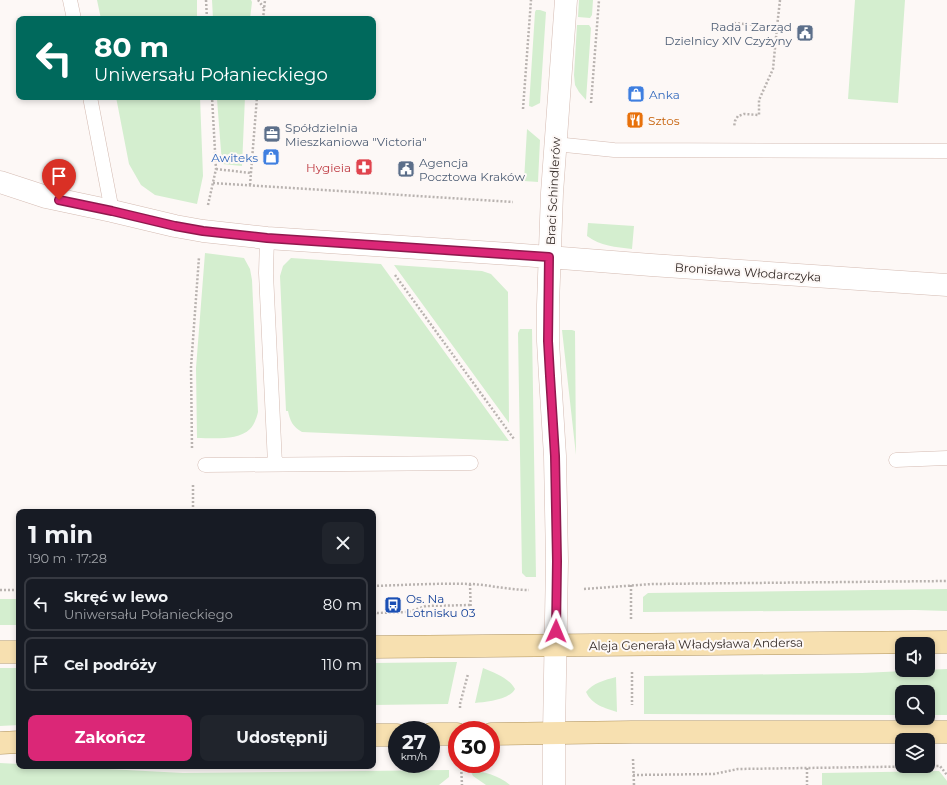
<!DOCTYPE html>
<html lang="pl">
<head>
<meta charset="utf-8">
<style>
  :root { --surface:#171b24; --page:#20242c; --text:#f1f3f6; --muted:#9ea1a6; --line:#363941; --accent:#db2777 }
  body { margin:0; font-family:Montserrat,sans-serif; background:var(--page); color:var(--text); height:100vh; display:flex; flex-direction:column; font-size:15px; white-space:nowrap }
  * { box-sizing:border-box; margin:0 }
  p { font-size:13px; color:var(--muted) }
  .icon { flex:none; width:22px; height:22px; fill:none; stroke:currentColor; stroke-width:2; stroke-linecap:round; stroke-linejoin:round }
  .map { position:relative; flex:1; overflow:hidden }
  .details { position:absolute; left:16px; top:509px; width:360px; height:260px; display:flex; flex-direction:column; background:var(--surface); border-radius:8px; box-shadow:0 2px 6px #0003 }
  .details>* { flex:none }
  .banner { position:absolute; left:16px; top:16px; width:360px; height:84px; border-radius:8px; box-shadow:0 2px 6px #0003; background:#00695c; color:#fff; overflow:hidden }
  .buttons { position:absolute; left:895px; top:637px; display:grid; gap:8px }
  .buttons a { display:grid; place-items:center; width:40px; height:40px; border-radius:8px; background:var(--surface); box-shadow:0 2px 6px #0003; font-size:20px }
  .speed { position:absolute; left:388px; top:721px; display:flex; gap:8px; font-size:20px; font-weight:700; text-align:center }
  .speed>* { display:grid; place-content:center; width:52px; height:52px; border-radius:50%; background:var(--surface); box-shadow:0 2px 6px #0003; line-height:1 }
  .speed small { font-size:10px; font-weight:400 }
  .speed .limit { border:6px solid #d22; background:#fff; color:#111 }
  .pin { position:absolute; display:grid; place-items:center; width:34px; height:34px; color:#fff; margin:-41px -17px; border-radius:50% 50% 50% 0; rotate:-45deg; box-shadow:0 0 4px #0007 }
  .pin .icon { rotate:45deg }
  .me { position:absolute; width:44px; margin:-22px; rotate:1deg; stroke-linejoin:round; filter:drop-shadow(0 0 3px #0008) }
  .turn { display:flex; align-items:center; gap:14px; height:84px; padding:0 12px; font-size:18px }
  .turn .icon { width:52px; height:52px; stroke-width:2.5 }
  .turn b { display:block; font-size:28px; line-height:34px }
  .round { display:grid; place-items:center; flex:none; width:42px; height:42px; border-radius:8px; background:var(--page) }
  .head { display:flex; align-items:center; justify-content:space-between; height:68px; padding:0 12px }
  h1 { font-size:24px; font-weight:700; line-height:30px }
  .button { display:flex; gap:8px; margin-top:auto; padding:8px 12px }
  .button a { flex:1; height:46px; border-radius:8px; background:var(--accent); color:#fff; font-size:16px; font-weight:700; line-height:46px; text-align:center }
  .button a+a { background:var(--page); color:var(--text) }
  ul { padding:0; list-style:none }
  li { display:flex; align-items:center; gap:12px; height:54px; margin:0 8px 6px; padding:0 4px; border:2px solid var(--line); border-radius:8px }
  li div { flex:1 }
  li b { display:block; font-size:15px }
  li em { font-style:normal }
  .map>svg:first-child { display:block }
</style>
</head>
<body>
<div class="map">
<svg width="947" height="785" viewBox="0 0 947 785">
  <rect width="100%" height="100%" fill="#fdf8f6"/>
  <path fill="#d4eecf" d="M97 0H197V19H101Z
    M212 0H251L252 2 250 19H213Z
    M579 0H593L592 15 590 18 578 17Z
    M855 0H905L898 103 848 99Z
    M536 10H540L546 12 540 103 532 107 529 106 535 12Z
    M577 25H589L591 28 586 100 579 92 575 85 574 75Z
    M116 97H200L203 176 197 204 155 195 141 185 129 164Z
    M220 97H245L242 166 222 164 217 99Z
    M527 129 540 140 538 182 524 181Z
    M588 223 634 226 632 249C616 247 600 246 587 236Z
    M205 253 244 258 250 269 252 280 258 412C257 417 254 425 250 429 238 441 212 438 197 438L196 368Z
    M291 258 381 264 509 441 302 432C293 427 290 421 288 411H286L280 276 283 266Z
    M394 265 482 271 491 274 508 292 509 423Z
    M520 329H532L536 577H526L522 573 518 333Z
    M562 330H572L575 331 576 455Z
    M947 589V611L915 610 643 612V597L648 593Z
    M0 599H19V625H0Z
    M457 662 448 704 373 705V663Z
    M0 668H19V725L0 726Z
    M483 668C495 673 509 678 515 689 509 700 486 702 475 703Z
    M947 669V715H928V692H902V715L644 714V676L862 673Z
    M616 677 617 712C605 708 592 705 586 692 593 683 605 680 616 677Z
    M0 763 19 764V766H51L183 773 449 770V777L439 785H0Z
    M470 770C485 772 498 775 510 785H486L473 776Z
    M939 771 940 772 947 781V785H822V773Z"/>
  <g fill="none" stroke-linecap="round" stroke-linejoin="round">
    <g stroke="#d4bbb2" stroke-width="15">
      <path id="lane" d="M70 0 74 19
        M90 97 112 211
        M555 144 614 150 947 151
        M267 238 266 273 275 464
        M896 460 947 458
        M205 465 471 463"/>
    </g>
    <g stroke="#d4bbb2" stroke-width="23">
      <path id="street" d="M0 182 46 197 112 211 175 226 203 231 267 238 510 254 651 265 947 285
        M554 785V733L557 561 555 456 550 376 548 341V305L552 193 566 0"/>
    </g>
    <g stroke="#af935e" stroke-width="23">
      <path id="primary" d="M373 647 947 642
        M0 652H19
        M431 734H457
        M491 734 632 732H947
        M373 735H397
        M0 743 19 742"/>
    </g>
    <path stroke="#b9b3b0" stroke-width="2.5" stroke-dasharray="2 2" stroke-linecap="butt" d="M206 0 207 19
      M258 0 264 8
      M780 0 777 27 781 28
      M263 19 265 0
      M734 23 777 27 773 69 759 100V115L744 114 738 116 735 121 734 127
      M591 103 599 0
      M523 109 531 0
      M216 169 251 173
      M213 183 513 202
      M250 185 257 97
      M208 205 216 169 212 97
      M395 275 514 439
      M192 448 191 367 199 257
      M193 485V512
      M470 584 471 619
      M631 585V619
      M373 586C406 585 438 583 471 584 490 585 509 590 529 590
      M584 589 652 584 947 581
      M0 590H19
      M373 612 377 613 408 612 426 606 471 605
      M632 672V705
      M460 708V704L468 674
      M633 759 634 785
      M461 764 462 785
      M807 768V785
      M633 775 714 774 738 769 940 766 947 775"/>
    <use href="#lane" stroke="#fff" stroke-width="14"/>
    <use href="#street" stroke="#fff" stroke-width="22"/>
    <use href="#primary" stroke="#f7e0b0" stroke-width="22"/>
  </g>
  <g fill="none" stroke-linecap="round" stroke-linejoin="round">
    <g stroke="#8e194d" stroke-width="10">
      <path id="route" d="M59 200 112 211 175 226 203 231 267 238 549 257 548 341 550 376 555 456 557 561 556 631"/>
    </g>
    <use href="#route" stroke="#db2777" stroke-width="7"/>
  </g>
  <defs>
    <g id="civic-square" transform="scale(0.9)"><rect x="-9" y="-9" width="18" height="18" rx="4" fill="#5c6f8a" stroke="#fdf8f6"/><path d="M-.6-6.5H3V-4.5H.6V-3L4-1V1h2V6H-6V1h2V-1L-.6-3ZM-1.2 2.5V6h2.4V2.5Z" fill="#fff"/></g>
    <g id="shop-square" transform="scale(0.9)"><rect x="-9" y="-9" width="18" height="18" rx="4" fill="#3f7fe0" stroke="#fdf8f6"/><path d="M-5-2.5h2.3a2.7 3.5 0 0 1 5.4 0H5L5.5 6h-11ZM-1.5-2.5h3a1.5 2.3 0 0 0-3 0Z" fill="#fff"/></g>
    <g id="restaurant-square" transform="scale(0.9)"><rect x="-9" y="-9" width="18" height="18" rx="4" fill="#e8710a" stroke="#fdf8f6"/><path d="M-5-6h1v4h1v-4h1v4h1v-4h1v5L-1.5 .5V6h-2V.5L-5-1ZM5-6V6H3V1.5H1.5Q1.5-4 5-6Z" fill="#fff"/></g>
    <g id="office-square" transform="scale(0.9)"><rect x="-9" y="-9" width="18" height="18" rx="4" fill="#5c6f8a" stroke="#fdf8f6"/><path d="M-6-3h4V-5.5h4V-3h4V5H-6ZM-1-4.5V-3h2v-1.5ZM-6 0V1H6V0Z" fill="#fff"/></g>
    <g id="pharmacy-square" transform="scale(0.9)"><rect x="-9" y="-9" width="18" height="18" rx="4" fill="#e0444e" stroke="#fdf8f6"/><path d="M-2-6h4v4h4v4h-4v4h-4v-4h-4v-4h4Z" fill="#fff"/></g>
    <g id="bus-square" transform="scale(0.9)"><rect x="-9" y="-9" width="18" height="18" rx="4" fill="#1a4fb4" stroke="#fdf8f6"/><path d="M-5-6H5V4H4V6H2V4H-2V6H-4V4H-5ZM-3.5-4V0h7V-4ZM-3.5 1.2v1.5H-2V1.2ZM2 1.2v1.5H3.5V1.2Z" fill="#fff"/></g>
  </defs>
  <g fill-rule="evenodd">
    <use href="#civic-square" x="805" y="33"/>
    <use href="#shop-square" x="636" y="94"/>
    <use href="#restaurant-square" x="635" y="120"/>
    <use href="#office-square" x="272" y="134"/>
    <use href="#shop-square" x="271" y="157"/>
    <use href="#pharmacy-square" x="364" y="167"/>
    <use href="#civic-square" x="406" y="169"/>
    <use href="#bus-square" x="393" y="605"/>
  </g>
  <g text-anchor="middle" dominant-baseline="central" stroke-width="4" stroke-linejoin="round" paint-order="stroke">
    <g font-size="12" fill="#4e5e75" stroke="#fdf8f6" text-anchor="start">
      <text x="792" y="26" text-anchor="end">Rada i Zarząd<tspan x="792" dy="14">Dzielnicy XIV Czyżyny</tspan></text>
      <text x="285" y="127">Spółdzielnia<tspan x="285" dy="14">Mieszkaniowa "Victoria"</tspan></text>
      <text x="419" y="162">Agencja<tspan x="419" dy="14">Pocztowa Kraków</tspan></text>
    </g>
    <g font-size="12" fill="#366cbe" stroke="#fdf8f6" text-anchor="start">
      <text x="649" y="94">Anka</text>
      <text x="258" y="157" text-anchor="end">Awiteks</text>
    </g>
    <g font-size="12" fill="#c56008" stroke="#fdf8f6" text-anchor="start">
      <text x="648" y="120">Sztos</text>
    </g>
    <g font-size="12" fill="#be3a42" stroke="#fdf8f6" text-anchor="end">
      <text x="351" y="167">Hygieia</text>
    </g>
    <g font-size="12" fill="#342a26" stroke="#fdf8f6">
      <text transform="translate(553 191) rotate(-87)">Braci Schindlerów</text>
      <text transform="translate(748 272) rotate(4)">Bronisława Włodarczyka</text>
      <text transform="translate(696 644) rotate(-1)">Aleja Generała Władysława Andersa</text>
    </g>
    <g font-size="12" fill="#164399" stroke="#fdf8f6" text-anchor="start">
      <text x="406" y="598">Os. Na<tspan x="406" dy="14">Lotnisku 03</tspan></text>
    </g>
  </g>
</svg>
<div class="buttons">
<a><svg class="icon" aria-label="sound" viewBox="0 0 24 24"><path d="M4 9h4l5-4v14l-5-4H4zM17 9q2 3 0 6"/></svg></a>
<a><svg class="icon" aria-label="search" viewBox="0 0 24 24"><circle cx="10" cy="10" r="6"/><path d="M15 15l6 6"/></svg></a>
<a><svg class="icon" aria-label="layers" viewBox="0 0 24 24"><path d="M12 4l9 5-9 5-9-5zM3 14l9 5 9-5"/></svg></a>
</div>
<div class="speed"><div>27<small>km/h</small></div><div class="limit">30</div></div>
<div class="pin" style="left:59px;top:200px;background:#d93025"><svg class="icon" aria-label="arrive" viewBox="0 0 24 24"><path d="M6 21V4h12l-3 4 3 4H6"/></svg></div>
<svg class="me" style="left:556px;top:631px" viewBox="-20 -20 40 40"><path d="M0-17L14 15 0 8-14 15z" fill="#db2777" stroke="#fff" stroke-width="4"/></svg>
<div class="banner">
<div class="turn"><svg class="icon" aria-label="left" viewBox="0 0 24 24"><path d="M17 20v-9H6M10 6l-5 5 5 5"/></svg><div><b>80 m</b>Uniwersału Połanieckiego</div></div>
</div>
<section class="details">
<div class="head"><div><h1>1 min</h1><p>190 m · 17:28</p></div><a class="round"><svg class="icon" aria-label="close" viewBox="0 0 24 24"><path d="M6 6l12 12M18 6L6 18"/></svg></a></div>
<ul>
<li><svg class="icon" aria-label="left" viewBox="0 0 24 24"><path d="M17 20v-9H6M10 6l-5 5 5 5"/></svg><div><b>Skręć w lewo</b><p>Uniwersału Połanieckiego</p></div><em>80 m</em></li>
<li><svg class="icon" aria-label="arrive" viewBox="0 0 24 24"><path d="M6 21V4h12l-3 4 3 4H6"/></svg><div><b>Cel podróży</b></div><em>110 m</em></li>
</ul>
<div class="button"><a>Zakończ</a><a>Udostępnij</a></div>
</section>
</div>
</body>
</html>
